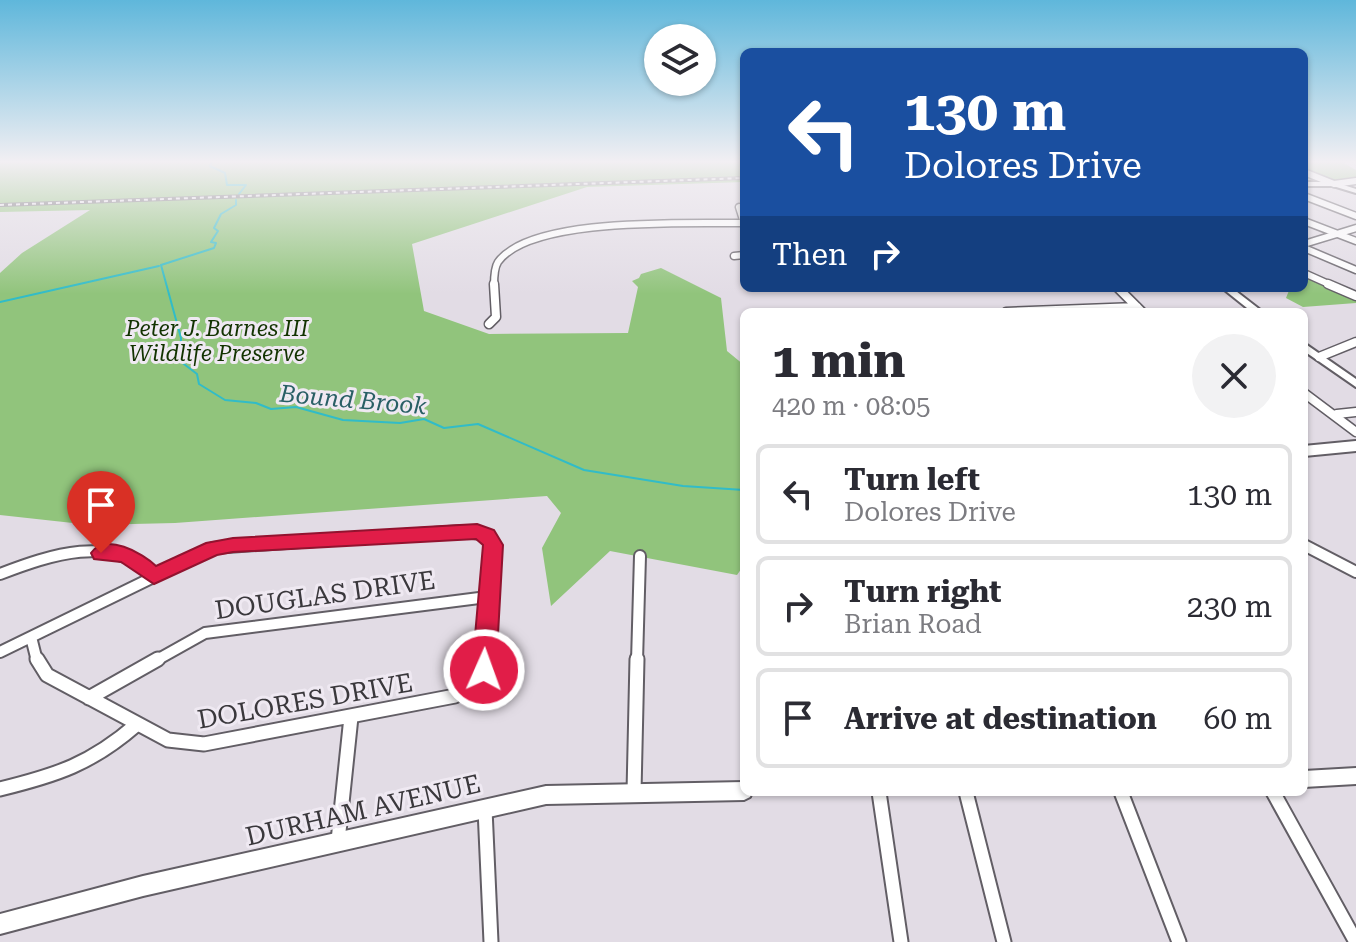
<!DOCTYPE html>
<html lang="en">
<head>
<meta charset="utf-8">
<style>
  :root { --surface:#fff; --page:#f2f2f3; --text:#2b2b33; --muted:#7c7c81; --line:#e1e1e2 }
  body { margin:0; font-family:"Roboto Serif",serif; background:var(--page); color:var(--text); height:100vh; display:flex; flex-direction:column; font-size:30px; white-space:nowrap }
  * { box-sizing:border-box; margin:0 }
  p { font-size:26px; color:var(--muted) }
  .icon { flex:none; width:44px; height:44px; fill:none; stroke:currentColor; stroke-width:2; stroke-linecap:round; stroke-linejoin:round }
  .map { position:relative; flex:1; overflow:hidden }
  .sheet { position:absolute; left:740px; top:308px; width:568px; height:488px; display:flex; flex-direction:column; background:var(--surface); border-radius:12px; box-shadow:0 2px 6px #0004 }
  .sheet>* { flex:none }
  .guide { position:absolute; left:740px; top:48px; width:568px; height:244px; border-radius:12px; box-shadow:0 2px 6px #0004; background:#1a4fa0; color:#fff; overflow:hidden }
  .buttons { position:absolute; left:644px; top:24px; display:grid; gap:16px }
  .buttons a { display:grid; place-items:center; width:72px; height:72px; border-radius:50%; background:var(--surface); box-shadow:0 2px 6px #0004; font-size:40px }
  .pin { position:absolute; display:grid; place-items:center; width:68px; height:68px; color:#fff; margin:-82px -34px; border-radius:50% 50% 50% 0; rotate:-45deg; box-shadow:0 0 8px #0007 }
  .pin .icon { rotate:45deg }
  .me { position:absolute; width:88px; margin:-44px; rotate:2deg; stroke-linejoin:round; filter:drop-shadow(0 0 6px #0008) }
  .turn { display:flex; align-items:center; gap:28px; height:168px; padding:0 32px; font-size:36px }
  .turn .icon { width:104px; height:104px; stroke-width:2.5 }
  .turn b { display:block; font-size:56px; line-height:68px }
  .then { display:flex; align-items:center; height:76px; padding:0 32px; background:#0003; gap:16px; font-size:30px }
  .round { display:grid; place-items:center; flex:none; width:84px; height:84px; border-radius:42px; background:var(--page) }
  .head { display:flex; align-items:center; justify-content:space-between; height:136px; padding:0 32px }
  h1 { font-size:48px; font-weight:700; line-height:60px }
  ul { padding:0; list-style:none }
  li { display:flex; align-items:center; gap:24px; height:100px; margin:0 16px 12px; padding:0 16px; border:4px solid var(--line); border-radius:12px }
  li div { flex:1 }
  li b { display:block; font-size:30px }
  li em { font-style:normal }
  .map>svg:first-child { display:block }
</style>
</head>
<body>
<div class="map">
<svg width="1356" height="942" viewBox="0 0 1356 942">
  <rect width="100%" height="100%" fill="#e2dce5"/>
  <path fill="#91c47c" d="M0 162H744V182L587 187 412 244 424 311 489 334 628 333 638 287 632 281 639 278 641 274 661 268 721 298 727 351 744 365V565L737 575 610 551 551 606 542 548 561 513 547 496 175 523 91 525 0 515V273L22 253 90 210 0 212Z
    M1304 162H1342L1356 170V181L1334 183 1304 171Z
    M1308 278 1356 301V303L1303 307 1286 298 1290 288H1304V280Z"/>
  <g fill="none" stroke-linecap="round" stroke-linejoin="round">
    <path stroke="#31bcc8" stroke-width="2" d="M212 162 210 166 225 173 227 185H246L239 194
      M236 200V205L221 214 214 228 218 231 211 242 216 243 214 248 161 265 181 338 180 361 197 374 199 384 225 400 256 403 271 409 296 407 343 420 400 423 424 419 444 428 478 424 584 470 683 486 744 490
      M0 302 159 266"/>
    <g stroke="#625e65" stroke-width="9">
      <path id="minor-far3" d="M1304 172 1334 184 1356 181
        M1304 196 1356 216
        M739 207 744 223
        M1304 221 1356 241
        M1304 244 1356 228
        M1304 248 1356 270
        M734 256 744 255
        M1304 273 1333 286
        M494 286C494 278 494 268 498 262 531 216 690 224 744 223"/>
    </g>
    <g stroke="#625e65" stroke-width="11">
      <path id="minor-far2" d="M1328 284 1356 296
        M1118 288 1142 312
        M1006 312 1137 307
        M489 324 496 317 494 284
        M1319 357 1356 342
        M1304 393 1356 432
        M1337 414 1356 412
        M1341 447 1356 446"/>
    </g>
    <g stroke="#625e65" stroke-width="14">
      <path id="minor-far1" d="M1304 451 1356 446
        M1304 545 1356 572
        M0 574C50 555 112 533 154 576
        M31 637 37 661
        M0 652 213 548 462 531 487 535 493 545 485 661
        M155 661 205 633 487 597
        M637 661 640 556"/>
    </g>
    <g stroke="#625e65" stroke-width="17">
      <path id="minor" d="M37 659 47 675 168 740 204 744 455 696 484 670 485 659
        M89 698 158 659
        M0 789C57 775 91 764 136 725
        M634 792 637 659
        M879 792 901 942
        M966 792 1004 942
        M1121 792 1179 942
        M1273 792 1356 942
        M485 809 491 942
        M338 841 351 717"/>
    </g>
    <g stroke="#625e65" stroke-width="4">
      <path id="tertiary" d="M1304 182H1334L1356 189V193L1333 186H1304Z
        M1222 288H1232L1263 312H1252Z
        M1304 343 1356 379V387L1304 351Z
        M1356 768V784L1304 787V771Z
        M744 782V792H752L750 797 744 800 546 804 143 896 0 934V914L143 876 546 786Z"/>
    </g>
    <use href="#minor-far3" stroke="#fff" stroke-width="6"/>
    <use href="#minor-far2" stroke="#fff" stroke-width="8"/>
    <use href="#minor-far1" stroke="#fff" stroke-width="10"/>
    <use href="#minor" stroke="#fff" stroke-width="13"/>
    <use href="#tertiary" fill="#fff" fill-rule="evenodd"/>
    <g stroke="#6b686e" stroke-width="4">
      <path id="rail" d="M0 205 744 178"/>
    </g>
    <use href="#rail" stroke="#efe9f2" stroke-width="2" stroke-dasharray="4" stroke-linecap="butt"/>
  </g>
  <linearGradient id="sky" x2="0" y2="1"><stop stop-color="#5fb7db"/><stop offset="0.55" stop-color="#f2eff3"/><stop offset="1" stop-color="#f2eff3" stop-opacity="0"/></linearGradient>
  <rect width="1356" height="294" fill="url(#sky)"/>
  <path fill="#e11d48" stroke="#92132f" stroke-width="2" d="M477 524 494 530 503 545 496 670 492 677 484 680 476 677 472 670 483 545 476 539 233 552 217 555 154 584 121 562 94 559 91 553C105 532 143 553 156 566L206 543 233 538Z"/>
  <g text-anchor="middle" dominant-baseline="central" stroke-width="6" stroke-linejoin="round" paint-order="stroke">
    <g font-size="22" font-style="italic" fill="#123300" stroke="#efe9f2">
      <text x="217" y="328">Peter J. Barnes III<tspan x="217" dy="25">Wildlife Preserve</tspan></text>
    </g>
    <g font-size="24" font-style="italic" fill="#295f65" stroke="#efe9f2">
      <text transform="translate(353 400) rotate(5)">Bound Brook</text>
    </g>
    <g font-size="26" fill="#3a383c" stroke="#efe9f2">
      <text transform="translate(325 595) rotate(-8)">DOUGLAS DRIVE</text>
      <text transform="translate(305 701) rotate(-10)">DOLORES DRIVE</text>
      <text transform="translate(363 810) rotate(-13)">DURHAM AVENUE</text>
    </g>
  </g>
</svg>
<div class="buttons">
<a><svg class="icon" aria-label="layers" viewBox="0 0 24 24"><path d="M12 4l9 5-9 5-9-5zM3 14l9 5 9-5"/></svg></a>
</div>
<div class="pin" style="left:101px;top:553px;background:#d93025"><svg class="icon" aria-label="arrive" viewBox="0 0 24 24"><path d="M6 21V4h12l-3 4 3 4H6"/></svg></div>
<svg class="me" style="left:484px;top:670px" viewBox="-20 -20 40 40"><circle r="17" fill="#e11d48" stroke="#fff" stroke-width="3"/><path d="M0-11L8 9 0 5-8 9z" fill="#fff"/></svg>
<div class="guide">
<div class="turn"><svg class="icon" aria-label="left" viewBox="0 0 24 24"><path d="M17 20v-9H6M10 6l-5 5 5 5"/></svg><div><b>130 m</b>Dolores Drive</div></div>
<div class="then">Then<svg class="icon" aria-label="right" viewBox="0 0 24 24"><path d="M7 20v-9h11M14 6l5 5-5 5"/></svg></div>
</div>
<section class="sheet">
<div class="head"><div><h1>1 min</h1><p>420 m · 08:05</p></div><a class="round"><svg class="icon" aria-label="close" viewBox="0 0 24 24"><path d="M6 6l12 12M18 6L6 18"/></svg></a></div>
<ul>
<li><svg class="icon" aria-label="left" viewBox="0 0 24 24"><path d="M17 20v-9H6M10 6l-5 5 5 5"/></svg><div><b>Turn left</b><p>Dolores Drive</p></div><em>130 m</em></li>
<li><svg class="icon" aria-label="right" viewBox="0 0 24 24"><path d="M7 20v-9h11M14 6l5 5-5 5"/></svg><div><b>Turn right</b><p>Brian Road</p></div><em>230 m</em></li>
<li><svg class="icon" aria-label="arrive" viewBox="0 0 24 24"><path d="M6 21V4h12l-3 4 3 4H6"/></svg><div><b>Arrive at destination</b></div><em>60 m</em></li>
</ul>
</section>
</div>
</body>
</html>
